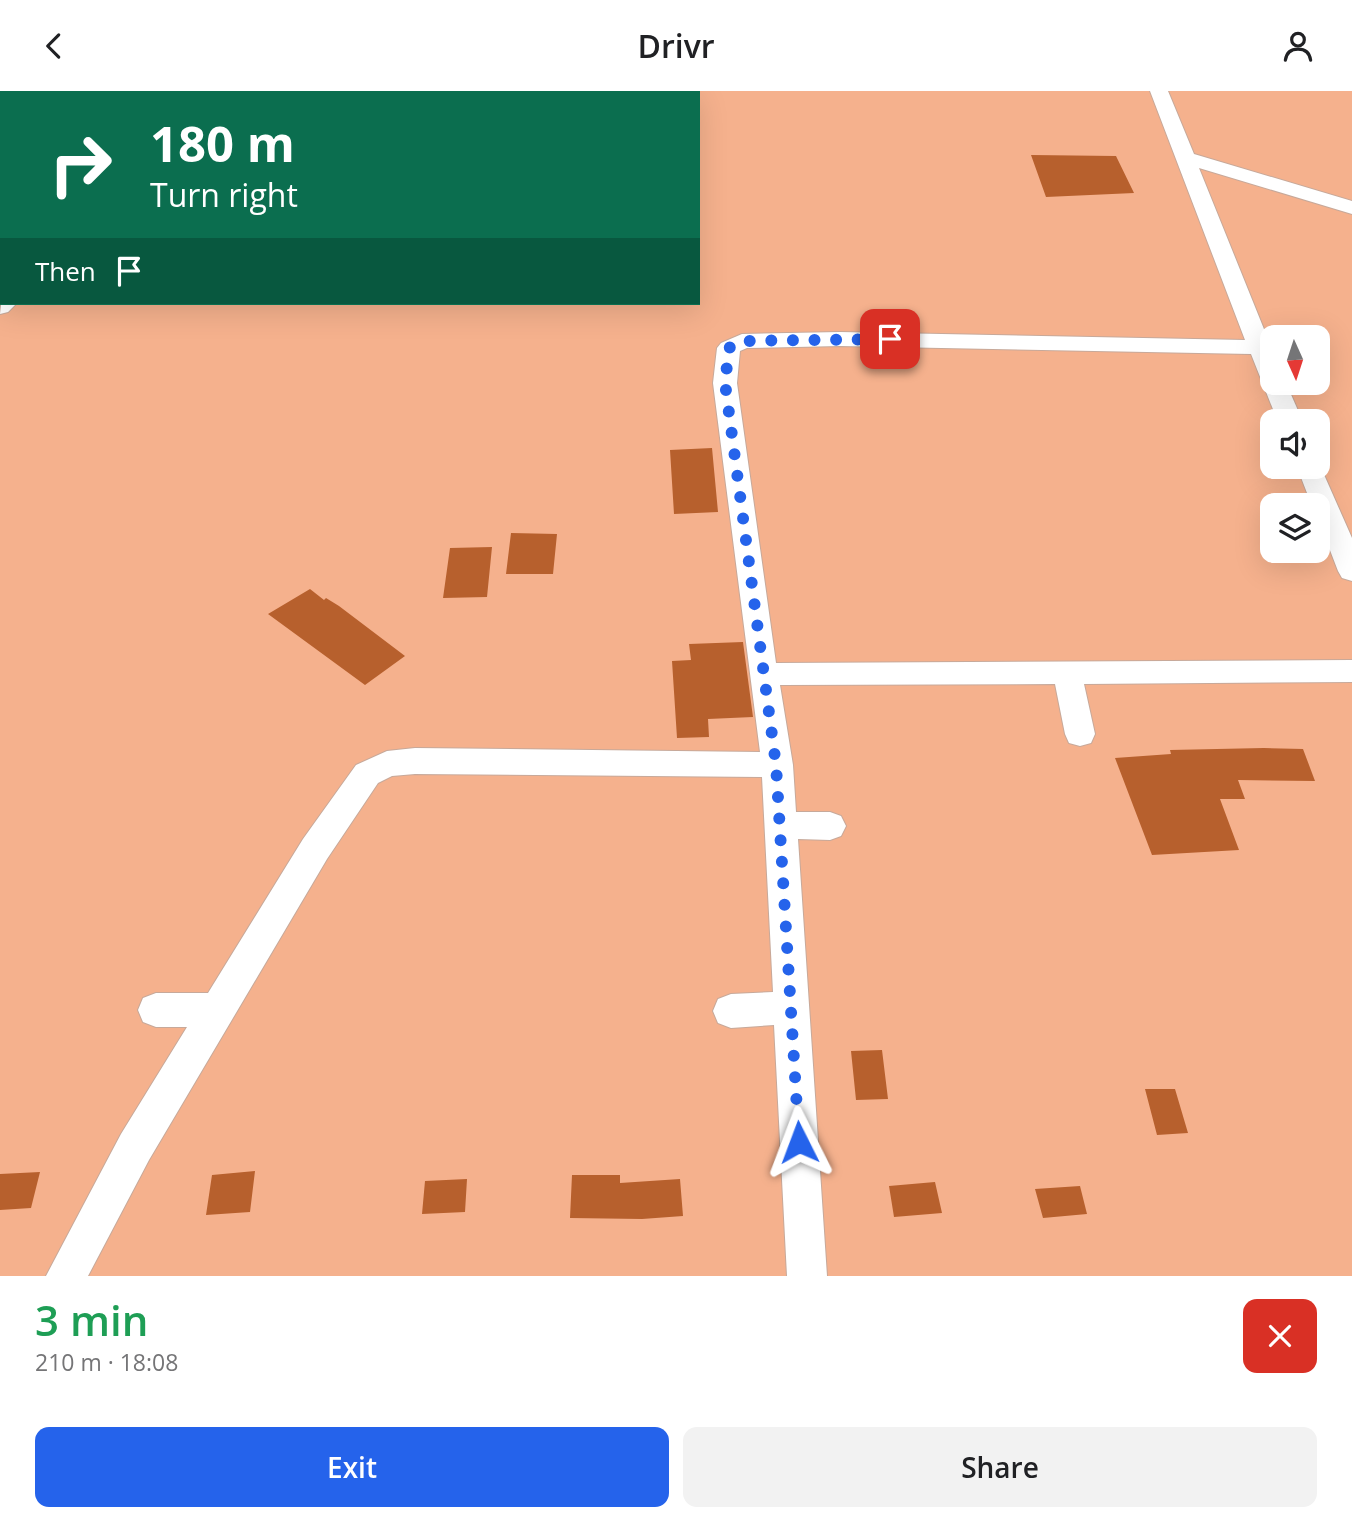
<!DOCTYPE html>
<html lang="en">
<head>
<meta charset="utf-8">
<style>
  :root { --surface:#fff; --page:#f2f2f2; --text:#202124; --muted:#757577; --accent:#2563eb }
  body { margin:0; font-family:"Open Sans",sans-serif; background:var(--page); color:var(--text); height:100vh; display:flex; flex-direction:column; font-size:26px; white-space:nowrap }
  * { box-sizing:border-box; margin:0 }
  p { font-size:23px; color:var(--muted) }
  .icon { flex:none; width:38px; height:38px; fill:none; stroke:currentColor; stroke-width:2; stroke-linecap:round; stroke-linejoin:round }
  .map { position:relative; height:1185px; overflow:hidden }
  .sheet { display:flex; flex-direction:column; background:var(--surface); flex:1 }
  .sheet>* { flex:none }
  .top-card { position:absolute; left:0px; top:0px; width:700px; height:214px; box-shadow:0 7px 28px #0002; background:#0b6e4f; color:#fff; overflow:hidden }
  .needle { width:46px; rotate:177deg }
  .buttons { position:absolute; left:1260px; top:234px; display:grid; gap:14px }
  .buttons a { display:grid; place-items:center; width:70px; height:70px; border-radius:14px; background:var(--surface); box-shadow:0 7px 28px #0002; font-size:35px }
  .pin { position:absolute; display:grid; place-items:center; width:60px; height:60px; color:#fff; margin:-30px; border-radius:14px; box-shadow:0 4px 10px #0006 }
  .me { position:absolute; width:77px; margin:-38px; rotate:357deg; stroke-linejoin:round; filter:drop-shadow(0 0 5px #0008) }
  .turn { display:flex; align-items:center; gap:24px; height:147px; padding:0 35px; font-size:32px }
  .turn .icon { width:91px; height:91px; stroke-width:2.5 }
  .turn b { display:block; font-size:49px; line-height:60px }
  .then { display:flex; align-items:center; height:66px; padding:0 35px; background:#0003; gap:14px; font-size:26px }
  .round { display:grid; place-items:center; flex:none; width:74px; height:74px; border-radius:14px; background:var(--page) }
  .head { display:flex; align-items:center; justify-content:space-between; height:119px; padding:0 35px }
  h1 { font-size:42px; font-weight:600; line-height:52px; color:#1e9e55 }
  .action { display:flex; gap:14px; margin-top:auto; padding:14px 35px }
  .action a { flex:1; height:80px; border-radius:14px; background:var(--accent); color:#fff; font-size:28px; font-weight:600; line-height:80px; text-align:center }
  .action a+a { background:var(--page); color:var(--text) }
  header { display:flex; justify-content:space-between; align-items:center; height:91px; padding:0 35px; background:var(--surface); font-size:32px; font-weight:600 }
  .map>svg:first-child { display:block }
</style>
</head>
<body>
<header><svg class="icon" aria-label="back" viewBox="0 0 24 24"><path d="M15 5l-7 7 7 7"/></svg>Drivr<svg class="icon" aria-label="person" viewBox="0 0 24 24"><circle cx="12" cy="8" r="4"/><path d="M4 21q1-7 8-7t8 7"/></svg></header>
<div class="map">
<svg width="1352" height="1185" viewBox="0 0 1352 1185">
  <rect width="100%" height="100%" fill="#fce9e0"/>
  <path fill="#f5b18d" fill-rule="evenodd" d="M0 0H1352V1185H0ZM2 2H698V212H2ZM1272 247H1318V292H1272ZM1272 331H1318V376H1272ZM1272 415H1318V460H1272Z"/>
  <path fill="#b7602d" d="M1031 64 1116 65 1134 102 1046 106Z
    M712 357 718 421 674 423 670 359Z
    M511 442 557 443 553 483H506Z
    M492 456 487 506 443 507 450 457Z
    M310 498 324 509 326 507 339 515 405 565 365 594 268 523Z
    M743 551 753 626 708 628 709 646 677 647 672 570 691 569 689 553Z
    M1264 657 1303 658 1315 690 1238 689 1245 708H1220L1239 759 1152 764 1115 667 1171 663 1170 659Z
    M882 959 888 1008 856 1009 851 960Z
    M1145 998H1175L1188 1042 1157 1044Z
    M255 1080 250 1121 206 1124 212 1084Z
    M40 1081 31 1117 0 1119V1083Z
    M572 1084H620V1092L680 1088 683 1125 642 1128 570 1127Z
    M467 1088 465 1121 422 1123 425 1090Z
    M935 1091 942 1122 894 1126 889 1095Z
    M1080 1095 1087 1123 1043 1127 1035 1098Z"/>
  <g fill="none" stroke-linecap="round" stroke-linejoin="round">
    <g stroke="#c7a99a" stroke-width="2">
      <path id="street" d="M359 0H378L358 2Z
        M1150 0H1168L1194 63 1352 110V123L1199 77 1272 258V292H1286L1303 331H1278L1251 263 840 255 747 257 740 260 737 292 776 572 1352 569V591L1084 593 1095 643 1091 652 1080 655 1069 652 1065 643 1055 593 780 594 793 674 796 721H830L841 725 846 735 841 745 830 749 798 748 827 1185H787L774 934 731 937 718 932 713 920 718 908 731 903 773 901 762 686 415 683 392 685 378 692 327 768 149 1069 88 1185H46L121 1043 187 936H156L143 931 138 919 143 907 156 902H208L303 748 356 674 387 660 415 657 760 661 713 292 717 257 721 252 742 243 840 241 1245 249Z
        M2 206V212H17L8 221 0 223Z
        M1318 370 1352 447V490L1342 487 1338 480 1318 428V415H1312L1297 376H1318Z"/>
    </g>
    <use href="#street" fill="#fff" fill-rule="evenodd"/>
  </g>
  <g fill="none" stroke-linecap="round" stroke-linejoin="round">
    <path stroke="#2563eb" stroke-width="12" stroke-dasharray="0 21.6" d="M799 1051 776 674 725 292 729 257 742 250 890 248"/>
  </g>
</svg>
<div class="buttons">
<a><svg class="needle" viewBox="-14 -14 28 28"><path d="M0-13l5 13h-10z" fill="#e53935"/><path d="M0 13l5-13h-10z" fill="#757577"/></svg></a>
<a><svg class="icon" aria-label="sound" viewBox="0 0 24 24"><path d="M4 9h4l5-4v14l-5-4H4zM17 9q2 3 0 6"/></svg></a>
<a><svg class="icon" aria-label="layers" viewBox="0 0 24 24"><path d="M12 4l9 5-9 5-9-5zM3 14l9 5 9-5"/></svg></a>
</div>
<div class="pin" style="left:890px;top:248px;background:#d93025"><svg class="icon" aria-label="arrive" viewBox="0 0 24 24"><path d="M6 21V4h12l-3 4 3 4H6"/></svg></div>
<svg class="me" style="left:799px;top:1051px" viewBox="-20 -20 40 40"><path d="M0-17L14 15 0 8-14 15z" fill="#2563eb" stroke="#fff" stroke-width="4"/></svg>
<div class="top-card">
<div class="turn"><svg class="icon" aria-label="right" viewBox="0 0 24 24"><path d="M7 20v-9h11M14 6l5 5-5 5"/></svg><div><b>180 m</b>Turn right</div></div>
<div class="then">Then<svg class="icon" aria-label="arrive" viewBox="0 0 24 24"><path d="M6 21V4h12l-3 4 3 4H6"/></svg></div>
</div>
</div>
<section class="sheet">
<div class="head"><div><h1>3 min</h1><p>210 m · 18:08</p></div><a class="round" style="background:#d93025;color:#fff"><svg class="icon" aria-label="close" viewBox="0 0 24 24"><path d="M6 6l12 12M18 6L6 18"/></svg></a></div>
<div class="action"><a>Exit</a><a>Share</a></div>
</section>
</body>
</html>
